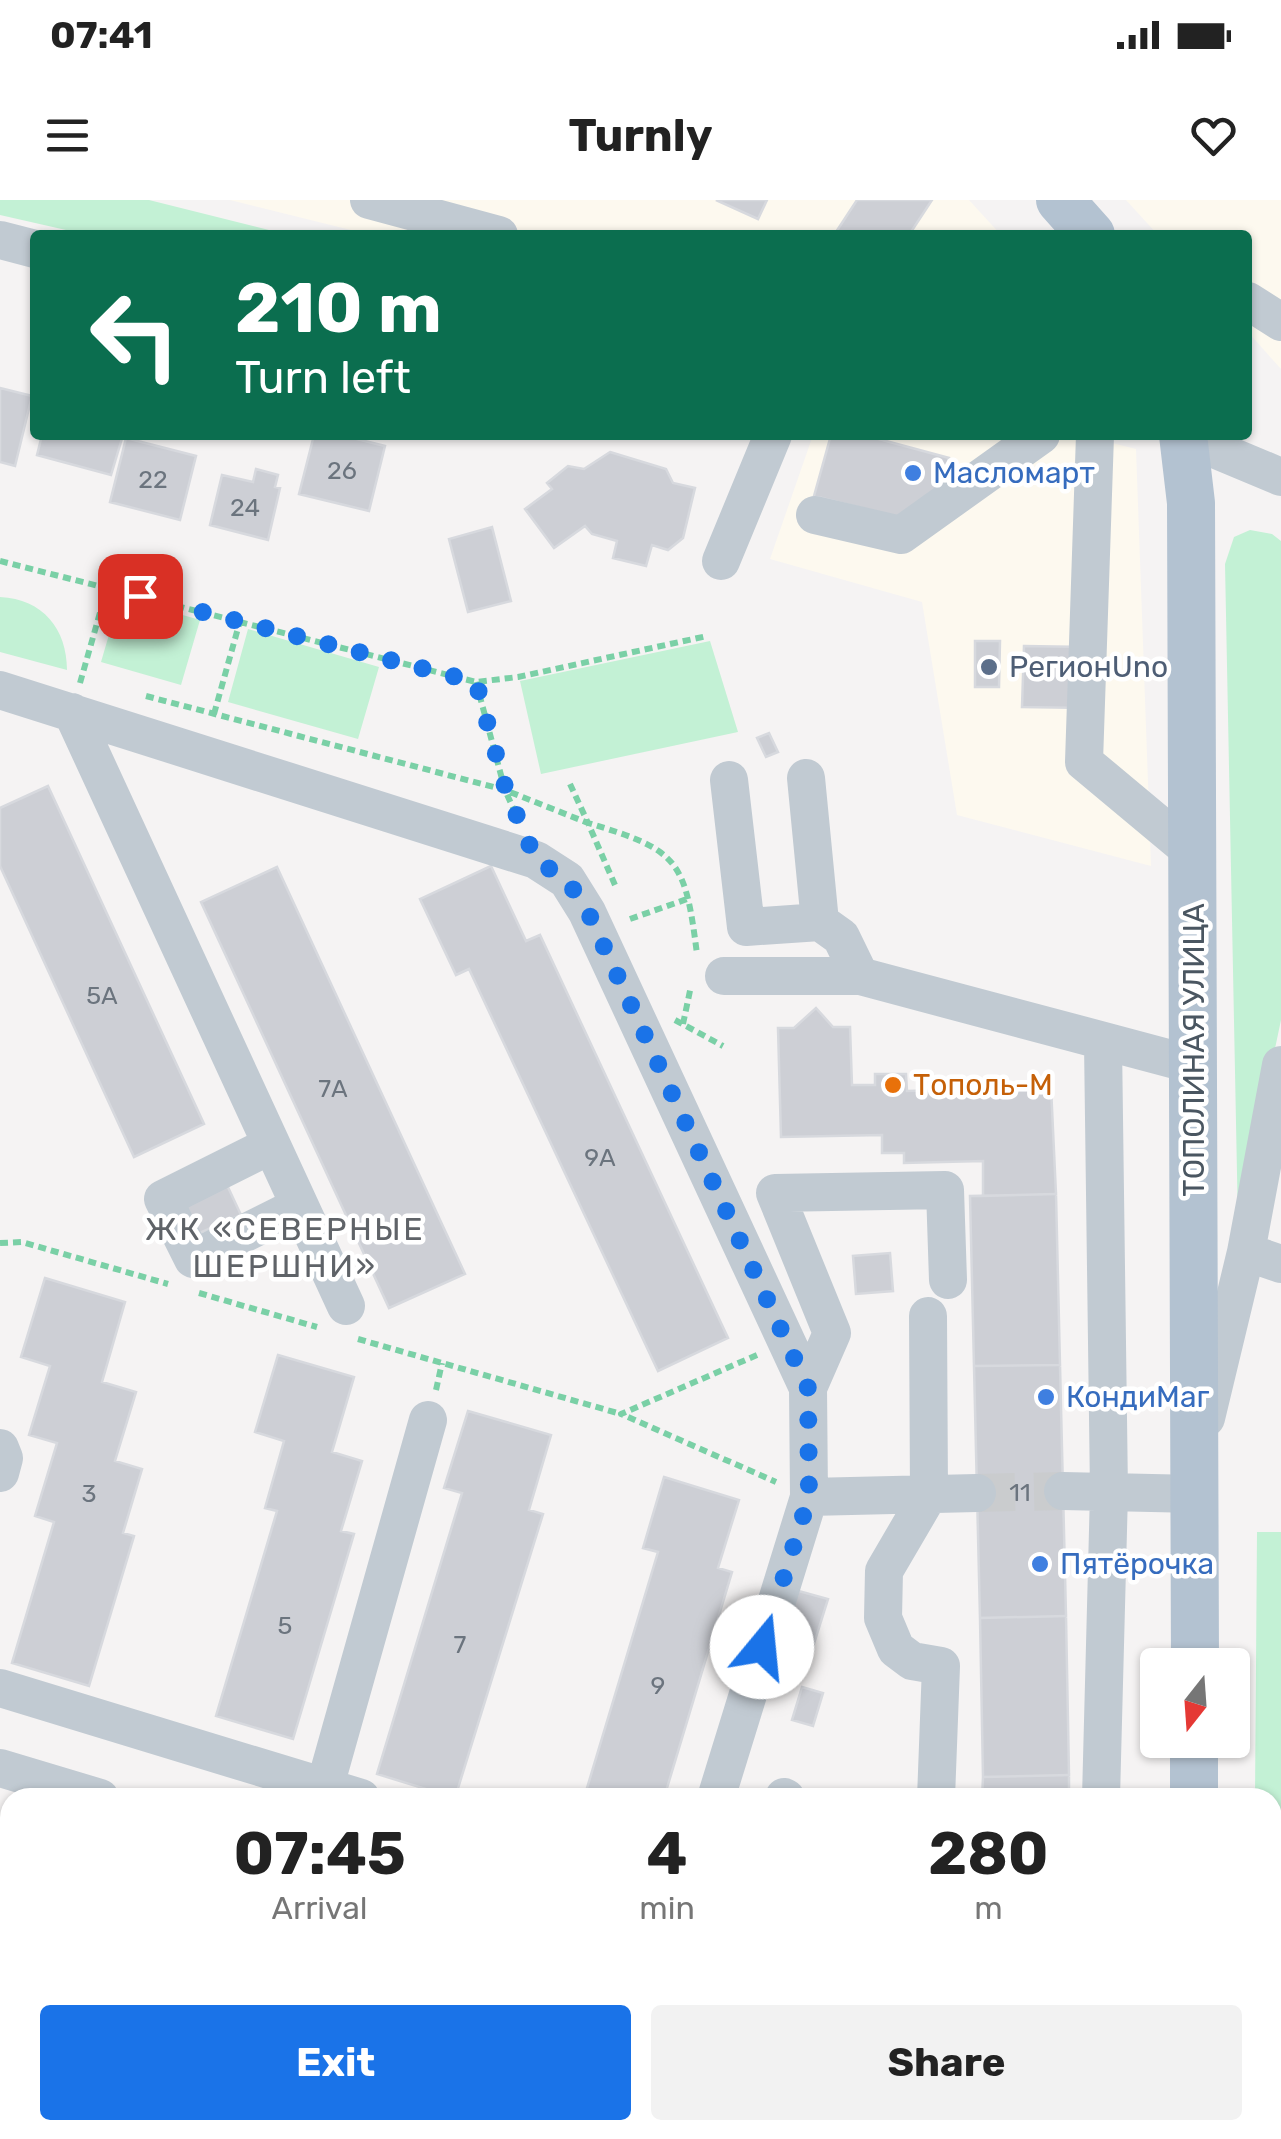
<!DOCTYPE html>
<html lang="en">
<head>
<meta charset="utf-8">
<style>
  :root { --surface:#fff; --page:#f2f2f2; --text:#222; --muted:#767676; --accent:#1a73e8 }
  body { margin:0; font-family:Rubik,sans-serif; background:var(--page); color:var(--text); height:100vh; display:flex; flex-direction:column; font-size:38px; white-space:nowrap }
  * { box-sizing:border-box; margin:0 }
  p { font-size:32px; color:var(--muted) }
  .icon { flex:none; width:55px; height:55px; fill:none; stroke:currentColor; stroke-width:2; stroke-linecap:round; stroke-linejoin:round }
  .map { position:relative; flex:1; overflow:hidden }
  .sheet { position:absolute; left:0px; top:1588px; width:1282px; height:352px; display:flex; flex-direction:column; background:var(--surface); border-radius:30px 30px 0 0; box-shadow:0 2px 8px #0004 }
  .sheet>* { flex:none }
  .banner { position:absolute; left:30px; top:30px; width:1222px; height:210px; border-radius:10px; box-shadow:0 2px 8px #0004; background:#0b6e4f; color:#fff; overflow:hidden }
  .needle { width:65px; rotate:197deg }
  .tools { position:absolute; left:1140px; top:1448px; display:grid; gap:20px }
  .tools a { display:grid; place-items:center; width:110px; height:110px; border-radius:10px; background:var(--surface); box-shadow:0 2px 8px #0004; font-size:50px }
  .pin { position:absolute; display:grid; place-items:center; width:85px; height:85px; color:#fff; margin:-42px; border-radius:20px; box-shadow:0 5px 15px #0006 }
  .me { position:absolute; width:110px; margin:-55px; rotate:17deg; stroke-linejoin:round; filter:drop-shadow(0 0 8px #0008) }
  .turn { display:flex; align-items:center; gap:35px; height:210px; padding:0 40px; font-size:45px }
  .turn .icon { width:130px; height:130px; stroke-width:2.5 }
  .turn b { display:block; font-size:70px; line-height:85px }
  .eta { display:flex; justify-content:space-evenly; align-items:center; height:170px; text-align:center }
  .eta b { font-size:60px; font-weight:700; line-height:70px }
  .cta { display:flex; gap:20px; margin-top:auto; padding:20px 40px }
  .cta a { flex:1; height:115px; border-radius:10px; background:var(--accent); color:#fff; font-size:40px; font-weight:700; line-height:115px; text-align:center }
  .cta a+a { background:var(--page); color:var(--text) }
  .status { display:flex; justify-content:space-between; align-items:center; height:70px; padding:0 50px; background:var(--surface); direction:ltr }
  .status svg { height:28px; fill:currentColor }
  header { display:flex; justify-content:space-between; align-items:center; height:130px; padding:0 40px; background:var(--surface); font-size:45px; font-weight:700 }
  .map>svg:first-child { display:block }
</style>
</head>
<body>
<div class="status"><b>07:41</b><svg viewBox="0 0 49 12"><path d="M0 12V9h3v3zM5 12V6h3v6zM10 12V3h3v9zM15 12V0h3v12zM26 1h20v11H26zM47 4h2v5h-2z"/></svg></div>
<header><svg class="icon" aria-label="menu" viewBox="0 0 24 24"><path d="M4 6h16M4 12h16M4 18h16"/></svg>Turnly<svg class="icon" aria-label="heart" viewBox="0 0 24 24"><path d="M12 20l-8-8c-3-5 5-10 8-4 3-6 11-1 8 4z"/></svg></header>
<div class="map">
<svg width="1281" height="1939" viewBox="0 0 1281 1939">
  <rect width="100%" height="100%" fill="#f5f3f3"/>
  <path fill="#fdf9ef" d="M230 0H969L1001 35H371Z
    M1126 0H1281V169L1248 132V35H1158Z
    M813 235H1080L1136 249 1151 666 957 615 922 402 770 359Z"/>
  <path fill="#e6e4e5" d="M10 1864V1930H601L599 1939H0V1897Z"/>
  <path fill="#c3f1d5" d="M0 0H149L289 35H88L0 15Z
    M1250 330 1272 334 1281 341V820L1238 1024 1225 364 1234 337Z
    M0 397C43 399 67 429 67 470L0 452Z
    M120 397 200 420 181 485 101 462Z
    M248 429 379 467 358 539 228 502Z
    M710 441 738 532 541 574 520 481Z
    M1257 1332H1281V1850H1272V1598L1255 1597Z"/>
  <path fill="#cdcfd5" stroke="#d7d9de" stroke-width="2.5" d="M716 0H767L758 19Z
    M857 0H932L909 35H834Z
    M0 188 32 196 15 266 0 262Z
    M42 235H123L111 275 37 255Z
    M314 235H341L385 246 369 311 299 294Z
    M831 235H864L949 258 941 291 900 318 814 296Z
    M126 238 196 256 180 320 110 302Z
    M610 252 666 269 673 283 695 288 683 338 668 350 652 345 646 366 613 358 617 341 592 334 585 326 554 348 525 309 552 289 547 283 568 266 584 269Z
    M256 269 278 275 275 287 280 288 268 340 210 325 222 275 253 282Z
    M492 327 511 401 468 412 449 339Z
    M975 441H1000L999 487H975Z
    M1024 446 1086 447 1085 508 1022 507Z
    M769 533 778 552 766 557 757 538Z
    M48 586 204 924 134 957 0 666V608Z
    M491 666 526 741 540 735 728 1138 658 1171 469 769 456 775 420 699Z
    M277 667 465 1074 389 1108 201 702Z
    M816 808 833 827H850L852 885H875V874H906L907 891 1051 887 1056 994 983 996V961L904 963V953H882V935L781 937 778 828H794Z
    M227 985 241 1015 195 1035 182 1005Z
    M1056 994 1060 1165 974 1166 970 996Z
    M890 1053 893 1091 856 1094 853 1056Z
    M45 1078 125 1102 102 1182 136 1192 115 1261 142 1269 123 1333 134 1336 89 1486 12 1463 54 1322 35 1316 57 1243 29 1235 50 1166 21 1157Z
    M278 1155 354 1177 332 1252 362 1261 341 1331 354 1334 293 1539 216 1516 277 1311 265 1308 284 1241 255 1232Z
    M1060 1165 1066 1416 980 1418 974 1166Z
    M468 1211 551 1235 529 1310 543 1314 455 1598 377 1574 462 1293 444 1288Z
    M664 1277 739 1300 718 1368 732 1372 664 1598H584L658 1352 643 1348Z
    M795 1390 828 1399 812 1450 781 1441Z
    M1066 1416 1069 1575 983 1577 980 1418Z
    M802 1487 823 1493 813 1526 792 1520Z
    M1069 1575V1598H982L983 1577Z
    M311 1930H439L437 1935 450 1939H308Z"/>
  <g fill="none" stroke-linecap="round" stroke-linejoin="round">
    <path stroke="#caccce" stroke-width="38" stroke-dasharray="38 19" stroke-linecap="butt" d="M977 1293 1063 1291"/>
    <path stroke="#7ad0a6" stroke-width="6" stroke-dasharray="8 5" stroke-linecap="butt" d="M0 361 476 482 518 477 707 436
      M476 482 505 590 518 619
      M80 483 107 388
      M146 496 505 590 588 623 615 685
      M214 514 240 421
      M570 584 588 623C679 650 685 660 697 754
      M630 719 690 698
      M675 820 723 846
      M683 824 691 786
      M0 1043 22 1042 168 1084
      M199 1093 317 1127
      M358 1139 621 1214
      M757 1155 621 1214 776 1282
      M436 1190 442 1163
      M0 1632 10 1635
      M1272 1892 1281 1903
      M1012 1930 1042 1939
      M1104 1939 1108 1930"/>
    <path stroke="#c1cad2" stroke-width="38" d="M369 0 499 35
      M0 40 35 49
      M1248 101 1281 122
      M1095 235 1084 562 1193 653
      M1183 236 1281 277
      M815 315 901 335 1041 235
      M721 361 773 235
      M0 490 536 660 567 680 587 712 808 1188 809 1297 716 1598
      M72 512 346 1106
      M806 578 820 722 841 737 860 776 1194 865
      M729 580 746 727 820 722
      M724 776H860
      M271 945 163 999 193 1059 299 1006
      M1246 1052 1281 1064
      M928 1116 929 1294 884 1371 883 1418 896 1449 912 1461 941 1466 936 1598
      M808 1188 832 1133 775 993 945 990 948 1080
      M1206 1218 1246 1052 1281 865
      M0 1248 4 1258 0 1273
      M1063 1291 1196 1294
      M809 1297 977 1293
      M0 1488 361 1598
      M0 1568 100 1598
      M325 1586 428 1220
      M784 1597 786 1598
      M1101 1598 1109 1292 1103 843
      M0 1689 10 1692
      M0 1779 10 1746
      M818 1930 848 1939
      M1212 1930 1241 1939
      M260 1939 262 1930
      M543 1939 546 1930
      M621 1939 624 1930"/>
    <path stroke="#b3c2d1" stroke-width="48" d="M1060 0 1091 35
      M1183 235 1191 303 1195 1465
      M1194 1598V1540
      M1191 1930 1192 1939"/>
  </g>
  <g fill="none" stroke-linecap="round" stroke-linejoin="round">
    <path stroke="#1a73e8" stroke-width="18" stroke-dasharray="0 32.4" d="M140 396 476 482 506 590 536 660 567 680 588 712 808 1188 809 1297 762 1447"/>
  </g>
  <g fill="#3f7fe0" stroke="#fff" stroke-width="4">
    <circle cx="913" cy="273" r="10"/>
    <circle cx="1046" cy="1197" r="10"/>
    <circle cx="1040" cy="1364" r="10"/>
  </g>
  <circle fill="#5c6f8a" stroke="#fff" stroke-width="4" cx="989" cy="467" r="10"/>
  <circle fill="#e8710a" stroke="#fff" stroke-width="4" cx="893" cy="885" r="10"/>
  <g text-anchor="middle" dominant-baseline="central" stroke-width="9" stroke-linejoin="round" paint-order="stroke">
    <g font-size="25" fill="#6b747e">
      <text x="342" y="270">26</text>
      <text x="153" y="279">22</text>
      <text x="245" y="307">24</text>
      <text x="102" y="795">5А</text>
      <text x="333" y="888">7А</text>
      <text x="600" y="957">9А</text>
      <text x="1020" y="1292">11</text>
      <text x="89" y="1293">3</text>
      <text x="285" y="1425">5</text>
      <text x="460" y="1444">7</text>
      <text x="658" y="1485">9</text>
    </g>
    <g font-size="30" fill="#366cbe" stroke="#fff" text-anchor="start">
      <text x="933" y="273">Масломарт</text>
      <text x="1066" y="1197">КондиМаг</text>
      <text x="1060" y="1364">Пятёрочка</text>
    </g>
    <g font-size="30" fill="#4e5e75" stroke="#fff" text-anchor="start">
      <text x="1009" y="467">РегионUno</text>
    </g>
    <g font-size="30" fill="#4a5661" stroke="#fff">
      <text transform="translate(1194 850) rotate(-90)">ТОПОЛИНАЯ УЛИЦА</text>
    </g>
    <g font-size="30" fill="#c56008" stroke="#fff" text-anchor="start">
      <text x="913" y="885">Тополь-М</text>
    </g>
    <g font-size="32" letter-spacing="2.5" fill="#5f6368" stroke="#fff">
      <text x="285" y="1029">ЖК «СЕВЕРНЫЕ<tspan x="285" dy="37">ШЕРШНИ»</tspan></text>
    </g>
  </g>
</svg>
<div class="tools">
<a><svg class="needle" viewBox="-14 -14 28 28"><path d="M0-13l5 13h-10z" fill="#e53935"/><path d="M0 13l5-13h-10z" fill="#767676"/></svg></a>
</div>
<div class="pin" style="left:140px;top:396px;background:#d93025"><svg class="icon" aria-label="arrive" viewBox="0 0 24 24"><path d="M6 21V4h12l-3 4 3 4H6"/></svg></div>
<svg class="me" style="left:762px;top:1447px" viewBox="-20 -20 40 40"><circle r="19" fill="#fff"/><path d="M0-13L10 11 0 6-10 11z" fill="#1a73e8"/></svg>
<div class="banner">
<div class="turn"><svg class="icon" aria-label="left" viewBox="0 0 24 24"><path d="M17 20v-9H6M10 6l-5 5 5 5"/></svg><div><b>210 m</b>Turn left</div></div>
</div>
<section class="sheet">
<div class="eta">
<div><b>07:45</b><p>Arrival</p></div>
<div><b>4</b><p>min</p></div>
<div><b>280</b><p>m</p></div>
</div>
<div class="cta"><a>Exit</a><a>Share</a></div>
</section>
</div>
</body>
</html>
